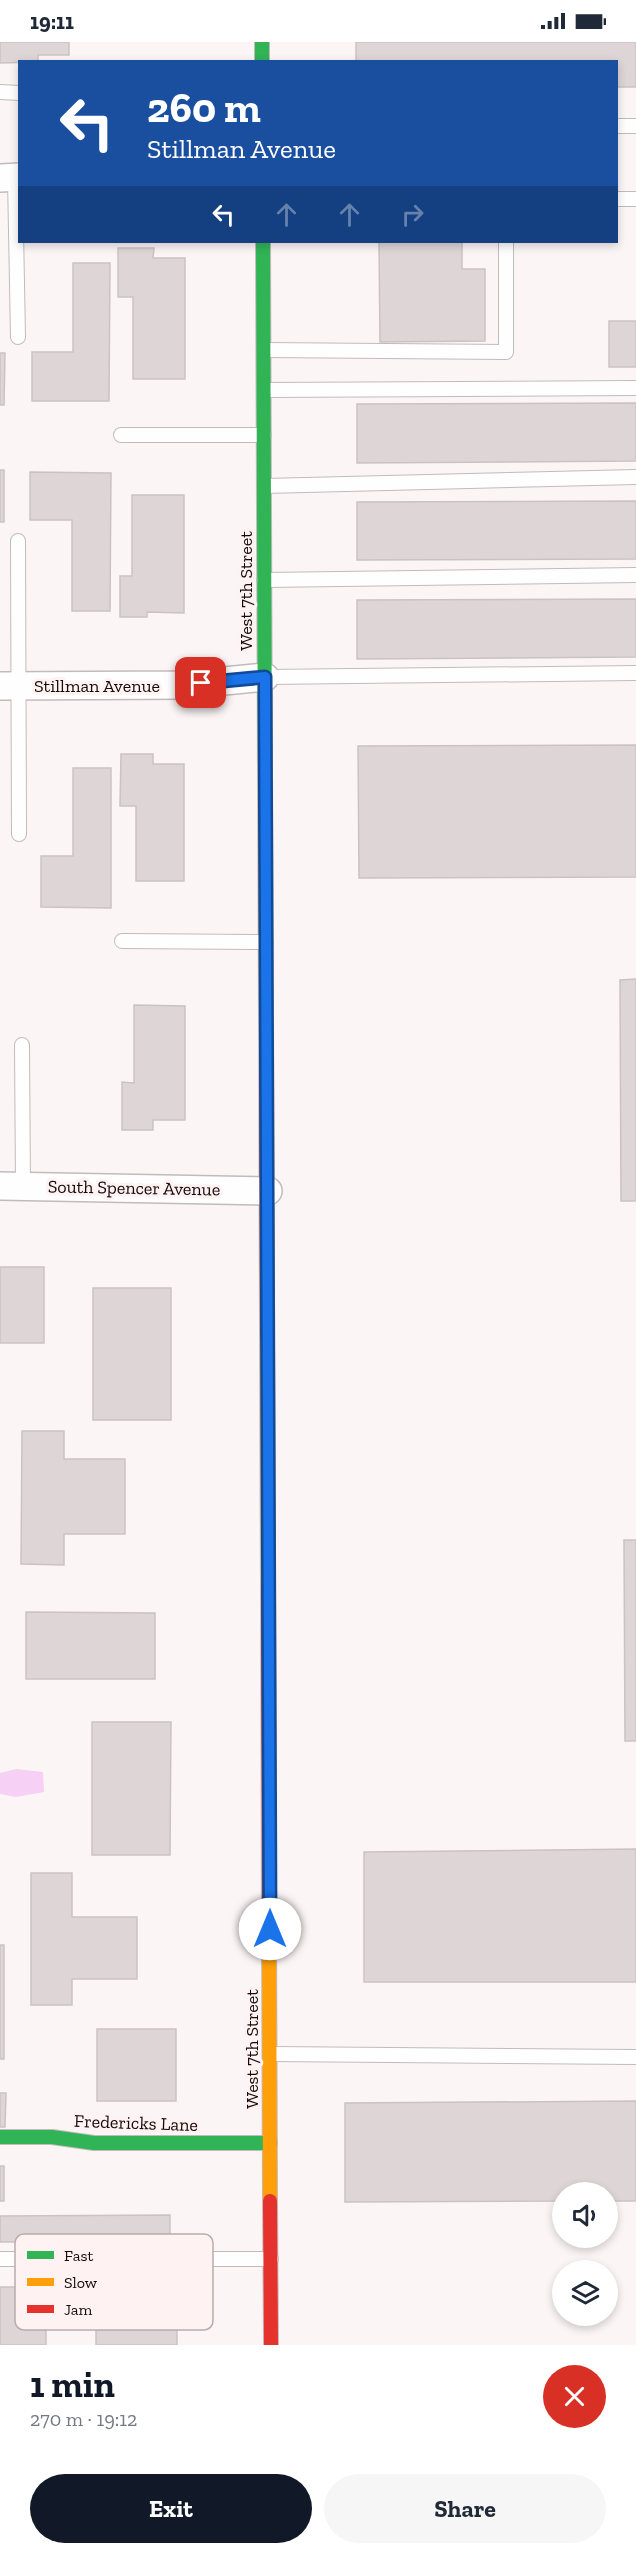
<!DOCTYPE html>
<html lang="en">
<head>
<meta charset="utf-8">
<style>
  :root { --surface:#fff; --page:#f6f6f7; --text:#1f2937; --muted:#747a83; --accent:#111827 }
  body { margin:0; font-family:"Zilla Slab",serif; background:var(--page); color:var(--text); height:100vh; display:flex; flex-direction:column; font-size:22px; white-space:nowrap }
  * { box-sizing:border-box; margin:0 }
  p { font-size:20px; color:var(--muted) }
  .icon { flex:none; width:33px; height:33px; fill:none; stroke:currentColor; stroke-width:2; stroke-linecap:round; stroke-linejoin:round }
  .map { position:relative; height:2303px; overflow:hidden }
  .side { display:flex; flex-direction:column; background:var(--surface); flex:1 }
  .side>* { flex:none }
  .guide { position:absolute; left:18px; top:18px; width:600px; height:183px; border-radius:0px; box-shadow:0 3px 9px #0003; background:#1a4fa0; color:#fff; overflow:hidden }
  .tools { position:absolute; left:552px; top:2140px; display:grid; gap:12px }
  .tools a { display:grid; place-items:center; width:66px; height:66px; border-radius:50%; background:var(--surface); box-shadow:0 3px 9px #0003; font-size:30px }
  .pin { position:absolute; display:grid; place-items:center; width:51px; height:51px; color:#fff; margin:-26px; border-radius:12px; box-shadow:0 3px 9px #0006 }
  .me { position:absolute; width:66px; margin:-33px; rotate:0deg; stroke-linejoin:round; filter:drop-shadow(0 0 4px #0008) }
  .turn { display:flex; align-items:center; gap:21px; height:126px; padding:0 30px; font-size:27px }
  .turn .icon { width:78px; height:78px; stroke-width:2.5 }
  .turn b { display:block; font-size:42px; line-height:51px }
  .lanes { display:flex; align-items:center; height:57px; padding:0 30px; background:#0003; justify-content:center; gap:30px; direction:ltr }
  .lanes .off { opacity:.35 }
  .round { display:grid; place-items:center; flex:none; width:63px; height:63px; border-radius:32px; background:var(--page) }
  .headline { display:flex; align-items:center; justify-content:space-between; height:102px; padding:0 30px }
  h1 { font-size:36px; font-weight:700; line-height:45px; color:var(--accent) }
  .action { display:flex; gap:12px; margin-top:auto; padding:12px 30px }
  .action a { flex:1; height:69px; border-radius:36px; background:var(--accent); color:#fff; font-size:24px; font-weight:700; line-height:69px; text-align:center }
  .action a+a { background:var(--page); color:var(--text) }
  .status { display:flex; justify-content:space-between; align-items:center; height:42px; padding:0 30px; background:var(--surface); direction:ltr }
  .status svg { height:16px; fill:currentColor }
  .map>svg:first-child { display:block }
</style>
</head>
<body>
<div class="status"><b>19:11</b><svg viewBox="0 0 49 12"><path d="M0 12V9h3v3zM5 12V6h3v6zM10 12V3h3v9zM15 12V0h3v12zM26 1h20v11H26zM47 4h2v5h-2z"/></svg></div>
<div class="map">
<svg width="636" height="2303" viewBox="0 0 636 2303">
  <rect width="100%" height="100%" fill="#fcf5f5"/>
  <path fill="#f6d0f5" d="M16 1727 43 1730 44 1750 16 1755 0 1752V1731Z"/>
  <path fill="#ded5d7" stroke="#cac2c5" stroke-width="1.5" d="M0 0H69V13H38V20L0 21Z
    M356 0H636V45H616V20H356Z
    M379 200H462V227H485V299L380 300Z
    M118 206H154L153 216H185V337H133V255H118Z
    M73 221H110L109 359H32V310H73Z
    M609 279H636V325H609Z
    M0 311H5L4 363H0Z
    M636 361V419L357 421V362Z
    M0 428H4V480H0Z
    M30 430 111 431 110 569H72V478H30Z
    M132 453H184V571L147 570V575H120V534H132Z
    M636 459V517L357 518V460Z
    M636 557V615L357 617V558Z
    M636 703V835L359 836 358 704Z
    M121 712H153V722H184V839H136V764H120Z
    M73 726H111V866L41 865V814H73Z
    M636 937V1159H621L620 938Z
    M134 963 185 964V1078H153V1088H122V1040L134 1041Z
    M0 1225H44V1301H0Z
    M93 1246H171V1378H93Z
    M22 1389H64V1417H125V1492H64V1523L21 1522Z
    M624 1498H636V1699H625Z
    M26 1570 155 1571V1637H26Z
    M92 1680H171L170 1813H92Z
    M636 1807V1940H364V1810Z
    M31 1831H72V1875H137V1937H72V1963H31Z
    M0 1903H4V2017H0Z
    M97 1987H176V2059H97Z
    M0 2051H6L5 2085H0Z
    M636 2059V2159H608V2151H562V2159L345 2160V2061Z
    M0 2124H4V2159H0Z
    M170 2173V2199L0 2200V2174Z
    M0 2245H33V2259H46V2303H0Z
    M104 2268H165V2283H177V2303H96V2283H104Z"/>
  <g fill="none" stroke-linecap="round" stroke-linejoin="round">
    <g stroke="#c3bbbb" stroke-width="16">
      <path id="lane" d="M0 50 20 51
        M616 84H636
        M15 135 18 295
        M616 157H636
        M264 308 506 310V200
        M264 348 636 346
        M121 393H264
        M264 444 636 435
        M18 499 19 792
        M264 538 636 533
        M265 635 636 631
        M122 899 266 900
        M22 1003 23 1145
        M270 2012 636 2015
        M0 2217H271"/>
    </g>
    <g stroke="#c3bbbb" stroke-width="30">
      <path id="street" d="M0 136 20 135
        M0 644 184 643 265 635
        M0 1144 268 1149"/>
    </g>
    <g stroke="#c3bbbb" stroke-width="16">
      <path id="fast" d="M262 0V20
        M263 200 265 732
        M0 2095H52L94 2101H270"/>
    </g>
    <g stroke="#c3bbbb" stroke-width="16">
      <path id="slow" d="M265 732 266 972
        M267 1292 268 1545
        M269 1882 270 2159"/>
    </g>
    <g stroke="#c3bbbb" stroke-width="16">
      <path id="jam" d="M266 972 267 1292
        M268 1545 269 1882
        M270 2159 271 2303"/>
    </g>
    <use href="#lane" stroke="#fffefe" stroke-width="14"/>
    <use href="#street" stroke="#fffefe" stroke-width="27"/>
    <use href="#fast" stroke="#30b455" stroke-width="14"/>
    <use href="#slow" stroke="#ff9f0a" stroke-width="14"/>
    <use href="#jam" stroke="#e5322d" stroke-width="14"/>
  </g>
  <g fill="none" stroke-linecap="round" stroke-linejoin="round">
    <g stroke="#114b97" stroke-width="15">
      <path id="route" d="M201 641 265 635 270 1887"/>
    </g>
    <use href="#route" stroke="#1a73e8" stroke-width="10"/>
  </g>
  <g text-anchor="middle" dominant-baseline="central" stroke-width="6" stroke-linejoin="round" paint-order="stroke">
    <g font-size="18" fill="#140a0a" stroke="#fff2f2">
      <text transform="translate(246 549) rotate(-90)">West 7th Street</text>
      <text x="97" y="644">Stillman Avenue</text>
      <text transform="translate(134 1146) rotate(1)">South Spencer Avenue</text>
      <text transform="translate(252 2007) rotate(-90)">West 7th Street</text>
      <text transform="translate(136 2081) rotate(2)">Fredericks Lane</text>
    </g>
  </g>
  <rect x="15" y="2192" width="198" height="96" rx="9" fill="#fff2f2" stroke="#b8acac" stroke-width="1.5"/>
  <rect x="27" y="2209" width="27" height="8" fill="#30b455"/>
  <rect x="27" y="2236" width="27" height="8" fill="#ff9f0a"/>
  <rect x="27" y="2263" width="27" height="8" fill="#e5322d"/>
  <g font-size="16" fill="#140a0a">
    <text x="64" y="2219">Fast</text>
    <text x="64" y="2246">Slow</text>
    <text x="64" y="2273">Jam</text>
  </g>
</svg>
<div class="tools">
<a><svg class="icon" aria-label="sound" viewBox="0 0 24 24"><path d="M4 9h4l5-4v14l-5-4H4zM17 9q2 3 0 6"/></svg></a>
<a><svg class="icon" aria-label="layers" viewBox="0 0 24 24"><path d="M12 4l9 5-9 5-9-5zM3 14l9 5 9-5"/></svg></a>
</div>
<div class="pin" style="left:201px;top:641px;background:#d93025"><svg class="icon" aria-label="arrive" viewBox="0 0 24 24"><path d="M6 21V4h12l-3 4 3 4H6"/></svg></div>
<svg class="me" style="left:270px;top:1887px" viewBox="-20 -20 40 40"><circle r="19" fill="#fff"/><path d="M0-13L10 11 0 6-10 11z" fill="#1a73e8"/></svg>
<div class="guide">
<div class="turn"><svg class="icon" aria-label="left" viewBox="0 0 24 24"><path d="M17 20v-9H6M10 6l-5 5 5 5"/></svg><div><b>260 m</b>Stillman Avenue</div></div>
<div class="lanes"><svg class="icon" aria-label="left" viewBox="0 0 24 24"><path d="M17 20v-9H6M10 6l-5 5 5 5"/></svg><svg class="icon off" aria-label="ahead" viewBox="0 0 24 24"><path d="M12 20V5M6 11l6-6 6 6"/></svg><svg class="icon off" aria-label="ahead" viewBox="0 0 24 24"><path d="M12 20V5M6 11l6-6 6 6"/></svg><svg class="icon off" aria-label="right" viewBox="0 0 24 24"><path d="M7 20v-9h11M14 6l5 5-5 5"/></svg></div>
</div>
</div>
<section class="side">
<div class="headline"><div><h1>1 min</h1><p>270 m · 19:12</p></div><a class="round" style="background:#d93025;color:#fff"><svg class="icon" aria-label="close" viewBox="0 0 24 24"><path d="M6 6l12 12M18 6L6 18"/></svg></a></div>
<div class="action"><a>Exit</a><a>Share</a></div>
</section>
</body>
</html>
